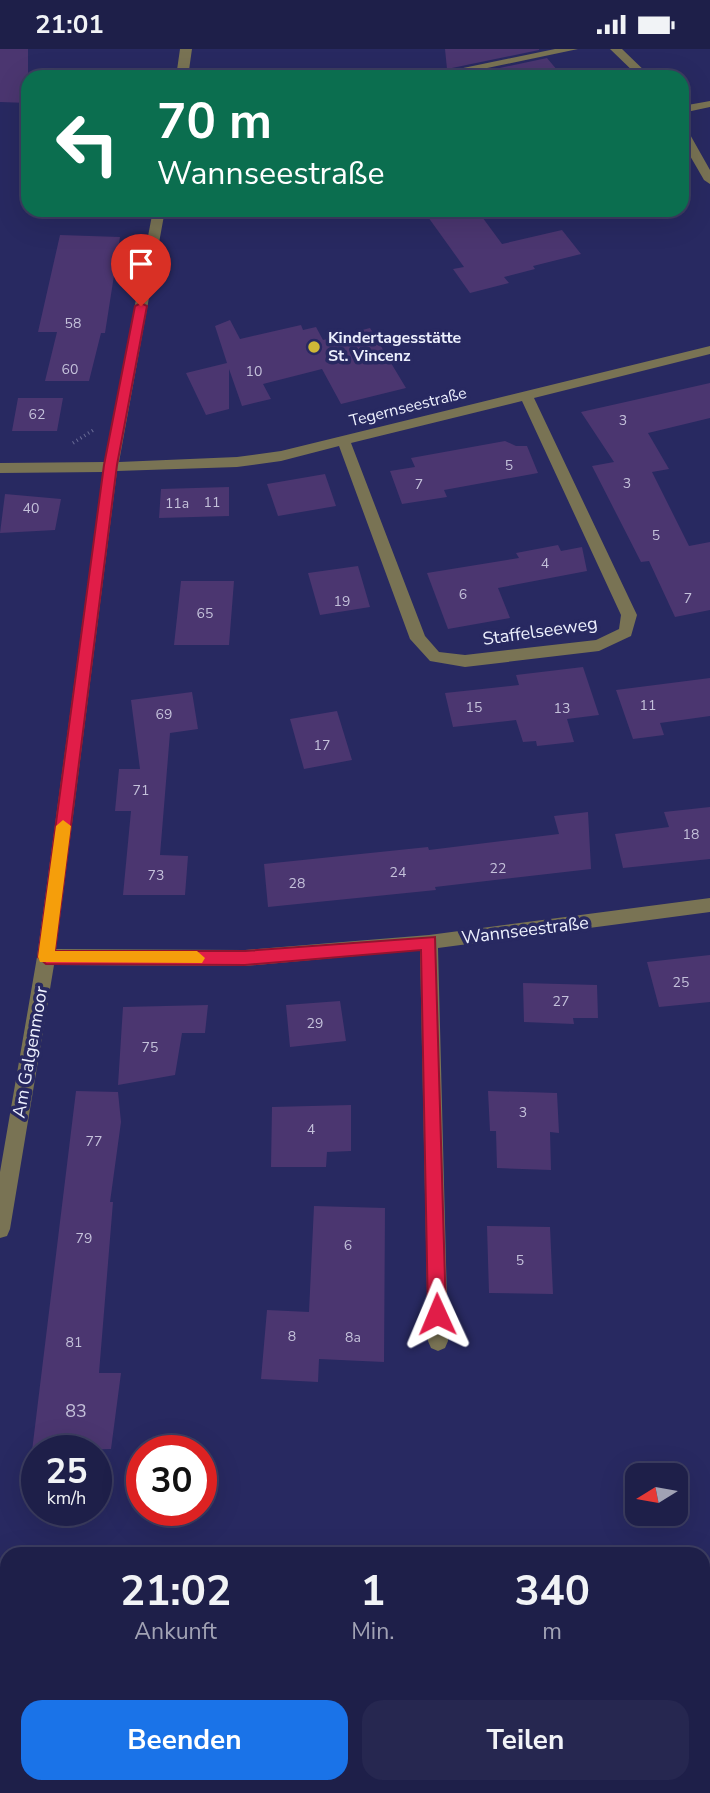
<!DOCTYPE html>
<html lang="de">
<head>
<meta charset="utf-8">
<style>
  :root { --surface:#1e1f49; --page:#262750; --text:#f1f3f6; --muted:#a1a2b4; --line:#3c3d61; --accent:#1a73e8 }
  body { margin:0; font-family:"Nunito Sans",sans-serif; background:var(--page); color:var(--text); height:100vh; display:flex; flex-direction:column; font-size:26px; white-space:nowrap }
  * { box-sizing:border-box; margin:0 }
  p { font-size:23px; color:var(--muted) }
  .icon { flex:none; width:38px; height:38px; fill:none; stroke:currentColor; stroke-width:2; stroke-linecap:round; stroke-linejoin:round }
  .map { position:relative; flex:1; overflow:hidden }
  .sheet { position:absolute; left:0px; top:1498px; width:710px; height:247px; display:flex; flex-direction:column; background:var(--surface); border-radius:21px 21px 0 0; box-shadow:0 7px 28px #0002,0 0 0 2px var(--line) }
  .sheet>* { flex:none }
  .hud { position:absolute; left:21px; top:21px; width:668px; height:147px; border-radius:21px; box-shadow:0 7px 28px #0002,0 0 0 2px var(--line); background:#0b6e4f; color:#fff; overflow:hidden }
  .needle { width:46px; rotate:259deg }
  .buttons { position:absolute; left:625px; top:1414px; display:grid; gap:14px }
  .buttons a { display:grid; place-items:center; width:63px; height:63px; border-radius:14px; background:var(--surface); box-shadow:0 7px 28px #0002,0 0 0 2px var(--line); font-size:35px }
  .speed { position:absolute; left:21px; top:1386px; display:flex; gap:14px; font-size:35px; font-weight:700; text-align:center }
  .speed>* { display:grid; place-content:center; width:91px; height:91px; border-radius:50%; background:var(--surface); box-shadow:0 7px 28px #0002,0 0 0 2px var(--line); line-height:1 }
  .speed small { font-size:18px; font-weight:400 }
  .speed .limit { border:10px solid #d22; background:#fff; color:#111 }
  .pin { position:absolute; display:grid; place-items:center; width:60px; height:60px; color:#fff; margin:-72px -30px; border-radius:50% 50% 50% 0; rotate:-45deg; box-shadow:0 0 7px #0007 }
  .pin .icon { rotate:45deg }
  .me { position:absolute; width:77px; margin:-38px; rotate:359deg; stroke-linejoin:round; filter:drop-shadow(0 0 5px #0008) }
  .turn { display:flex; align-items:center; gap:24px; height:147px; padding:0 21px; font-size:32px }
  .turn .icon { width:91px; height:91px; stroke-width:2.5 }
  .turn b { display:block; font-size:49px; line-height:60px }
  .eta { display:flex; justify-content:space-evenly; align-items:center; height:119px; text-align:center }
  .eta b { font-size:42px; font-weight:700; line-height:49px }
  .button { display:flex; gap:14px; margin-top:auto; padding:14px 21px }
  .button a { flex:1; height:80px; border-radius:21px; background:var(--accent); color:#fff; font-size:28px; font-weight:700; line-height:80px; text-align:center }
  .button a+a { background:var(--page); color:var(--text) }
  .status { display:flex; justify-content:space-between; align-items:center; height:49px; padding:0 35px; background:var(--surface); direction:ltr }
  .status svg { height:19px; fill:currentColor }
  .map>svg:first-child { display:block }
</style>
</head>
<body>
<div class="status"><b>21:01</b><svg viewBox="0 0 49 12"><path d="M0 12V9h3v3zM5 12V6h3v6zM10 12V3h3v9zM15 12V0h3v12zM26 1h20v11H26zM47 4h2v5h-2z"/></svg></div>
<div class="map">
<svg width="710" height="1744" viewBox="0 0 710 1744">
  <rect width="100%" height="100%" fill="#282961"/>
  <path fill="#4b3670" d="M0 0H28V54L0 53Z
    M445 0H539V1L447 20Z
    M547 9 563 28H457Z
    M423 161H477L502 195 562 181 581 205 533 217 535 220 504 228 509 234 470 244 453 220 464 218Z
    M60 186 120 188 105 284H101L89 332H45L57 283H38Z
    M230 271 240 290 301 276 303 281 316 278 323 291 370 279 406 339 341 355 322 320 263 335 271 350 242 357 229 320V360L206 366 186 324 227 314 215 277Z
    M710 334V369L648 384 669 420 652 423 689 497 710 493V561L675 568 649 512 641 513 592 417 614 413 581 363Z
    M18 349H63L57 382H12Z
    M505 392 516 397H527L538 424 444 441 447 448 402 455 390 422 415 418 411 409Z
    M325 425 336 457 278 467 267 435Z
    M229 438V467L159 469 161 440Z
    M5 445 61 450 55 481 0 484Z
    M558 496 561 502 582 498 587 522 498 539 510 569 448 580 427 524 519 509 516 504Z
    M358 517 370 558 320 566 308 524Z
    M181 532H234L229 596H174Z
    M583 618 599 666 567 670 574 693 537 697 536 692 523 693 516 671 453 678 445 644 519 636 516 626Z
    M710 629V667L660 674 664 686 633 690 616 641Z
    M192 643 198 680 170 684 160 806 188 807 185 846H123L131 762H115L119 720H140L131 651Z
    M337 662 352 711 304 720 290 670Z
    M710 758V810L623 819 615 785 669 778 664 763Z
    M588 763 591 820 435 838 436 841 268 858 264 815 428 798 429 801 559 785 554 767Z
    M710 906V953L659 958 647 913Z
    M523 934 597 936 598 969H573L574 975 524 973Z
    M340 952 346 992 290 998 286 956Z
    M208 956 205 984H182L175 1026 118 1036 123 958Z
    M76 1042 118 1043 121 1073 110 1153H113L99 1324H121L111 1400 32 1402Z
    M488 1042 557 1044 559 1084 550 1083 551 1121 497 1119 496 1082H490Z
    M351 1056V1102L327 1103 326 1118H271L272 1058Z
    M314 1157 385 1159 384 1313 319 1310 318 1333 261 1330 267 1261 309 1263Z
    M487 1177 550 1178 553 1245 489 1244Z"/>
  <g fill="none" stroke-linecap="round" stroke-linejoin="round">
    <path stroke="#696b95" stroke-width="3.5" stroke-dasharray="1 3.5" stroke-linecap="butt" d="M73 394 95 380"/>
    <path fill="#797354" fill-rule="evenodd" d="M180 0H192L188 28H176Z
      M555 0H578L444 28H420Z
      M610 0H622L651 28H639Z
      M710 52V58L682 64V57Z
      M682 79 688 82 710 121V135L704 131 682 93Z
      M153 161H165L119 413 237 408 281 402 710 297V305L534 349 637 566 631 587 599 602 465 618 430 612 410 590 339 397 281 412 237 418 117 422 56 900 245 901 429 886 710 849V863L438 899 448 1292 445 1299 438 1302 431 1299 428 1292 420 901 245 917 54 916 10 1180 7 1187 0 1189V1123L37 908 103 423 0 424V414L105 413ZM522 352 621 566 619 580 596 591 465 606 439 603 425 587 351 394Z"/>
  </g>
  <path fill="#e11d48" stroke="#92132f" stroke-width="2" d="M141 254 147 257 117 416 55 902H245L435 888 446 1265 444 1271 437 1274 431 1271 428 1265 421 901 245 916 46 915 38 908 104 416 135 257Z"/>
  <path fill="#f59e0b" d="M63 771 71 777 55 902H197L205 909 202 914 40 913 38 908 56 777Z"/>
  <circle fill="#cfb837" stroke="#282961" stroke-width="2.5" cx="314" cy="298" r="7"/>
  <g text-anchor="middle" dominant-baseline="central" stroke-width="7" stroke-linejoin="round" paint-order="stroke">
    <g font-size="14" fill="#c4c1da">
      <text x="73" y="274">58</text>
      <text x="70" y="320">60</text>
      <text x="254" y="322">10</text>
      <text x="37" y="365">62</text>
      <text x="623" y="371">3</text>
      <text x="509" y="416">5</text>
      <text x="627" y="434">3</text>
      <text x="419" y="435">7</text>
      <text x="212" y="453">11</text>
      <text x="177" y="454">11a</text>
      <text x="31" y="459">40</text>
      <text x="656" y="486">5</text>
      <text x="545" y="514">4</text>
      <text x="463" y="545">6</text>
      <text x="688" y="549">7</text>
      <text x="342" y="552">19</text>
      <text x="205" y="564">65</text>
      <text x="648" y="656">11</text>
      <text x="474" y="658">15</text>
      <text x="562" y="659">13</text>
      <text x="164" y="665">69</text>
      <text x="322" y="696">17</text>
      <text x="141" y="741">71</text>
      <text x="691" y="785">18</text>
      <text x="498" y="819">22</text>
      <text x="398" y="823">24</text>
      <text x="156" y="826">73</text>
      <text x="297" y="834">28</text>
      <text x="681" y="933">25</text>
      <text x="561" y="952">27</text>
      <text x="315" y="974">29</text>
      <text x="150" y="998">75</text>
      <text x="523" y="1063">3</text>
      <text x="311" y="1080">4</text>
      <text x="94" y="1092">77</text>
      <text x="84" y="1189">79</text>
      <text x="348" y="1196">6</text>
      <text x="520" y="1211">5</text>
      <text x="292" y="1287">8</text>
      <text x="353" y="1288">8a</text>
      <text x="74" y="1293">81</text>
    </g>
    <g font-size="16" font-weight="bold" fill="#eceffd" stroke="#282961" text-anchor="start">
      <text x="328" y="289">Kindertagesstätte<tspan x="328" dy="18">St. Vincenz</tspan></text>
    </g>
    <g font-size="16" fill="#eceffd" stroke="#282961">
      <text transform="translate(408 358) rotate(-14)">Tegernseestraße</text>
    </g>
    <g font-size="18" fill="#eceffd" stroke="#282961">
      <text transform="translate(540 582) rotate(-8)">Staffelseeweg</text>
      <text transform="translate(525 881) rotate(-7)">Wannseestraße</text>
      <text transform="translate(30 1003) rotate(-80)">Am Galgenmoor</text>
    </g>
    <g font-size="18" fill="#c4c1da">
      <text x="76" y="1362">83</text>
    </g>
  </g>
</svg>
<div class="buttons">
<a><svg class="needle" viewBox="-14 -14 28 28"><path d="M0-13l5 13h-10z" fill="#e53935"/><path d="M0 13l5-13h-10z" fill="#a1a2b4"/></svg></a>
</div>
<div class="speed"><div>25<small>km/h</small></div><div class="limit">30</div></div>
<div class="pin" style="left:141px;top:257px;background:#d93025"><svg class="icon" aria-label="arrive" viewBox="0 0 24 24"><path d="M6 21V4h12l-3 4 3 4H6"/></svg></div>
<svg class="me" style="left:437px;top:1265px" viewBox="-20 -20 40 40"><path d="M0-17L14 15 0 8-14 15z" fill="#e11d48" stroke="#fff" stroke-width="4"/></svg>
<div class="hud">
<div class="turn"><svg class="icon" aria-label="left" viewBox="0 0 24 24"><path d="M17 20v-9H6M10 6l-5 5 5 5"/></svg><div><b>70 m</b>Wannseestraße</div></div>
</div>
<section class="sheet">
<div class="eta">
<div><b>21:02</b><p>Ankunft</p></div>
<div><b>1</b><p>Min.</p></div>
<div><b>340</b><p>m</p></div>
</div>
<div class="button"><a>Beenden</a><a>Teilen</a></div>
</section>
</div>
</body>
</html>
